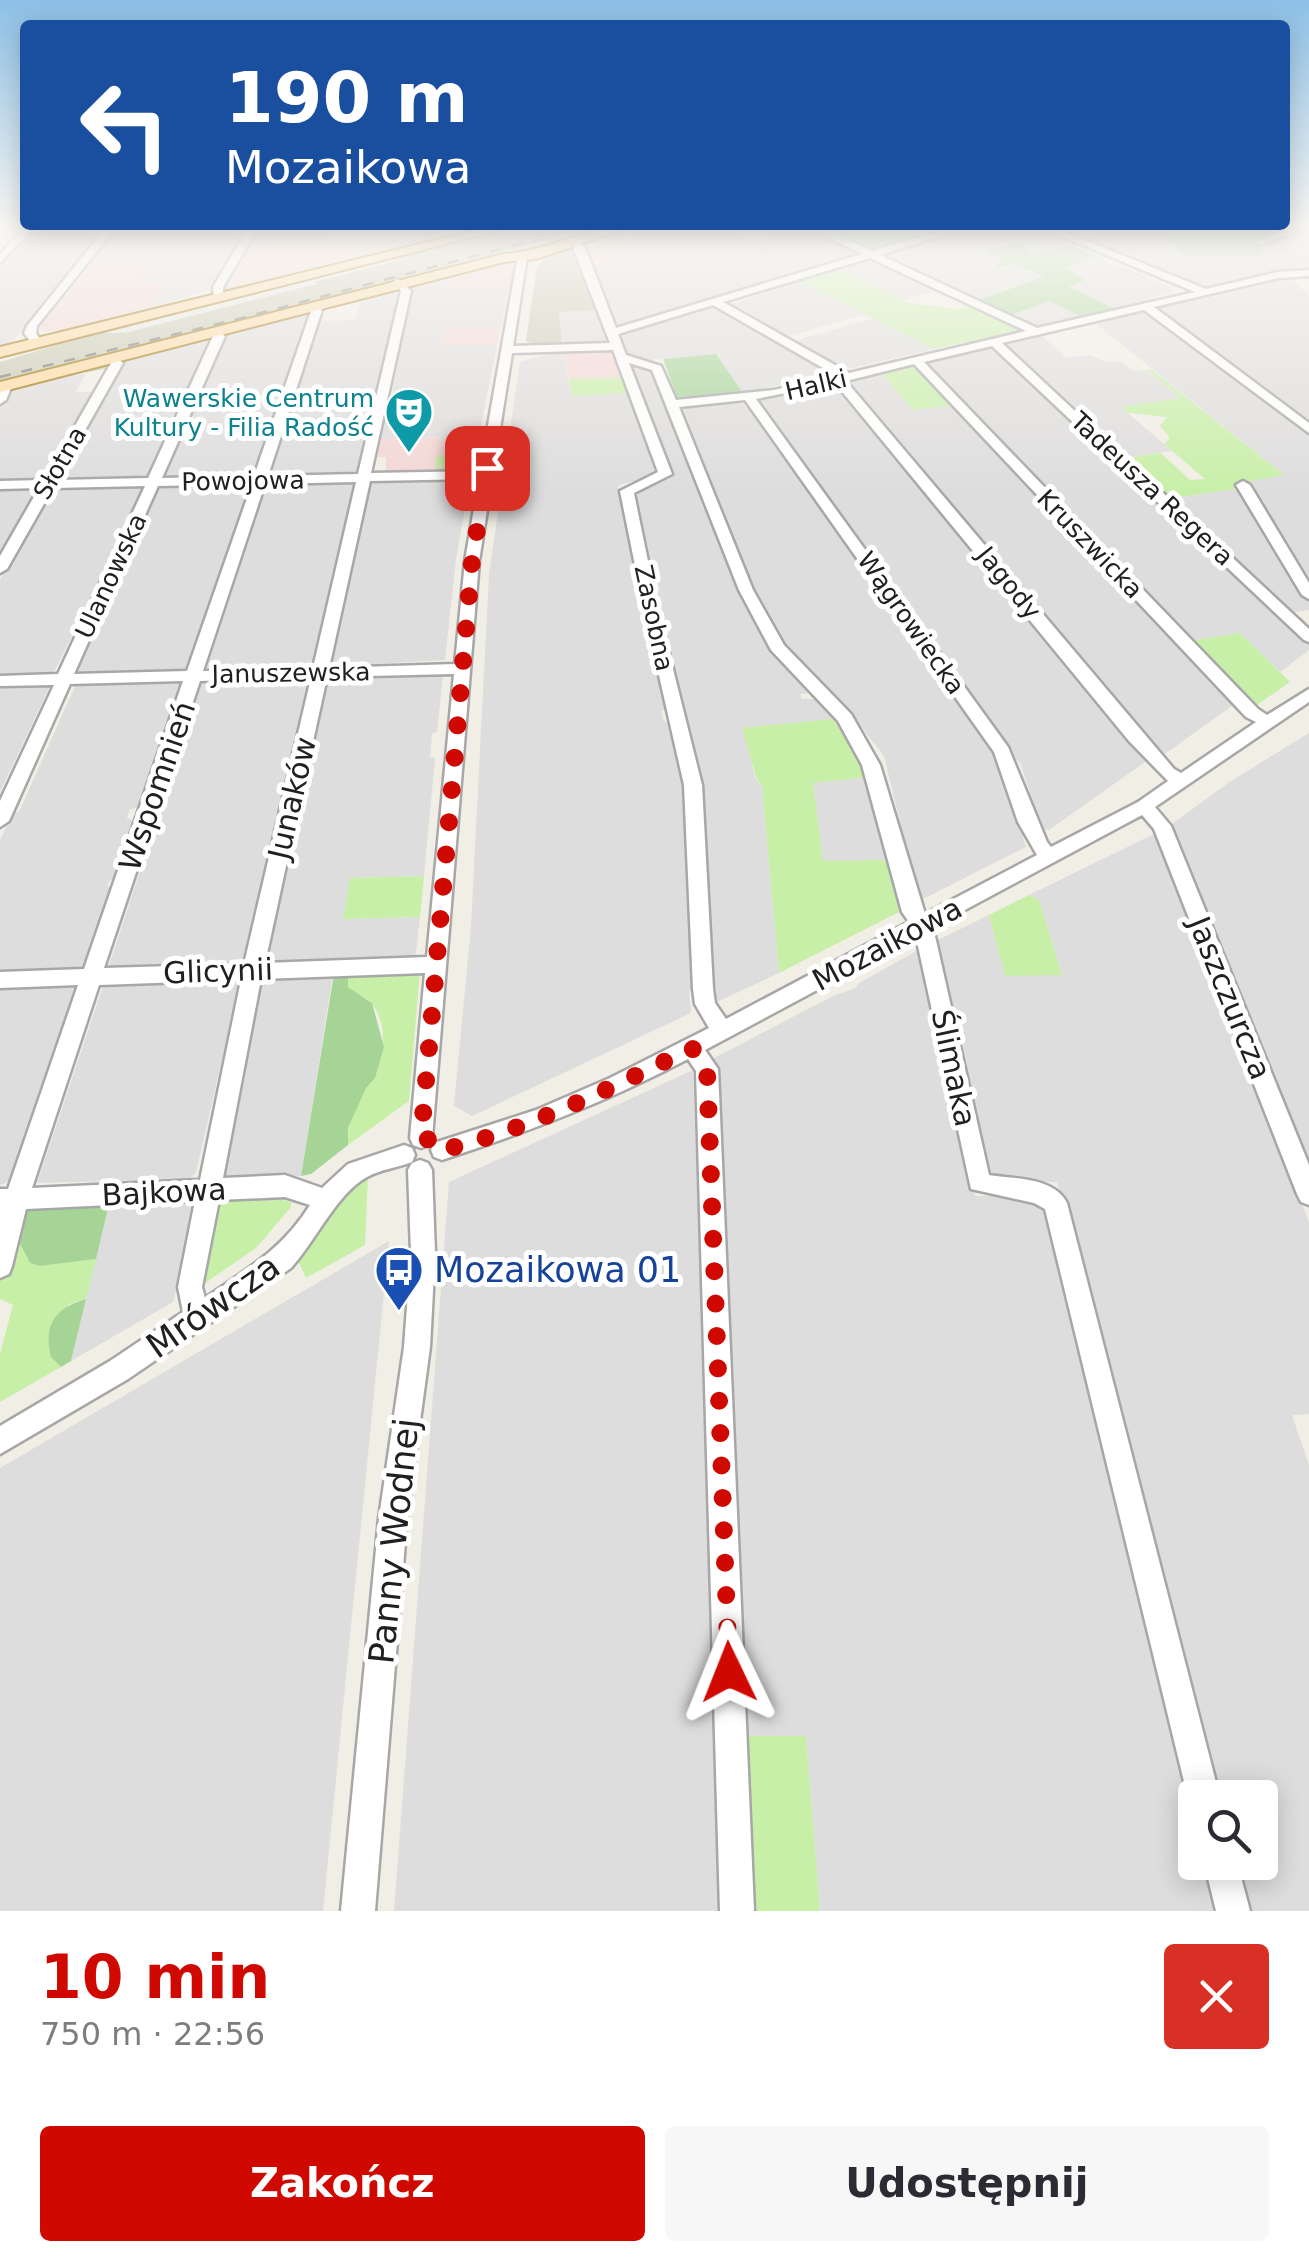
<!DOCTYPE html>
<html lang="pl">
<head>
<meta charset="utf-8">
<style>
  :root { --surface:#fff; --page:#f7f7f7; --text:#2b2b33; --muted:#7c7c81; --accent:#cf0900 }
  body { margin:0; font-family:"DejaVu Sans",sans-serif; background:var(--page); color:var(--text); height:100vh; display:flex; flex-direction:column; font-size:38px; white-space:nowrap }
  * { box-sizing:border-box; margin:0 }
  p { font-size:32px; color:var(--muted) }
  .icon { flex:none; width:55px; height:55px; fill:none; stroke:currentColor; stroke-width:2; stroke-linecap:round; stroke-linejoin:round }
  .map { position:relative; height:1911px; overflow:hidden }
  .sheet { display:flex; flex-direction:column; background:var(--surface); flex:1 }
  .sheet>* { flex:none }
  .top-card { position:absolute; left:20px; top:20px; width:1270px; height:210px; border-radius:10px; box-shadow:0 5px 25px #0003; background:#1a4fa0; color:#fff; overflow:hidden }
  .controls { position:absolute; left:1178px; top:1780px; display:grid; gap:20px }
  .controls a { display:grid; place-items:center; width:100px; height:100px; border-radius:10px; background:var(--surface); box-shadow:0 5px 25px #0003; font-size:50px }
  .pin { position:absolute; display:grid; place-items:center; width:85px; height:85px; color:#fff; margin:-42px; border-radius:20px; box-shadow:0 5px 15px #0006 }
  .me { position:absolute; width:110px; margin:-55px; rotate:358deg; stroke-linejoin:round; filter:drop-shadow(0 0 8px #0008) }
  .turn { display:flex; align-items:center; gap:35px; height:210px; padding:0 40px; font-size:45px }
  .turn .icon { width:130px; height:130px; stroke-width:2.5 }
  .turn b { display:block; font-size:70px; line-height:85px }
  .round { display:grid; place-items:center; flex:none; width:105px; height:105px; border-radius:10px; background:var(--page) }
  .head { display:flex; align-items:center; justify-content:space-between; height:170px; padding:0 40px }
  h1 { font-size:60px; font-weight:700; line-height:75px; color:var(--accent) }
  .cta { display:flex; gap:20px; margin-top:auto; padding:20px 40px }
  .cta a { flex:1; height:115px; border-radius:10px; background:var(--accent); color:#fff; font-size:40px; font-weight:700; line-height:115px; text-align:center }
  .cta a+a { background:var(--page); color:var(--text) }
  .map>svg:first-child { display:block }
</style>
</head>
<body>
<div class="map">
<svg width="1309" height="1911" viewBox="0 0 1309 1911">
  <rect width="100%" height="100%" fill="#f1eee5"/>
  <path fill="#dedddd" d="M40 225H107L11 343 0 346V269Z
    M117 225H247L207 291 158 306 156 301 167 284H136L149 264H86Z
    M261 225H333L326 239H272L269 243 250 244Z
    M645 225H717L750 241 802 226 856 251 854 256 748 289 627 327 617 325 593 264 617 262 611 246 639 243 629 229Z
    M976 225H1031L1077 244 1074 247 1112 265 1122 266 1175 290 1118 310 1046 277 980 300 885 257Z
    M1044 225H1238L1243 230 1163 231 1265 254 1257 246 1297 231 1309 236V264L1205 289Z
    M871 258 939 289 903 301 836 269Z
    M1276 277H1289L1309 296V425L1155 309Z
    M449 278V288L509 286 501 327 446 328 442 346H497L479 436 379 439 383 418 391 415 392 409 385 408 387 400 391 399 412 288Z
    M799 281 865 314 793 335 783 334 730 305Z
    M396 288 401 289 382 375 378 378 382 379 360 475H266L320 321 355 320 362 299Z
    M1049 301 1084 318 1037 329 1009 315Z
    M711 304 833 374 743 393 716 354 647 360 628 354 619 332Z
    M597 310 611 344 562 347 559 312Z
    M1140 311 1152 314 1309 436V587L1246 482 1283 474 1094 322Z
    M307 313H311L253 476 161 478 226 334Z
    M874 318 934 349 852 368 842 367 795 341Z
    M1041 335 1067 358 1090 355 1106 362 1120 361 1134 371 1148 370 1181 399 1122 408 1172 451 1124 458 1003 346Z
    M210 338 213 339 148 480H56L121 362Z
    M992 345 1309 641V650L1280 672 1240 633 1189 641 924 364 928 360Z
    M563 350 571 396 627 393 658 475 619 485 618 490 665 710 661 711 663 719 673 730 683 782 694 990H689L691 1013 472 1116 454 1106 471 926 489 574 520 362Z
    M625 360 655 368 703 507 754 620 779 659 808 689 810 693 800 694 802 699H818L833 719 743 728 755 777 762 787 779 973 715 1003 702 784 647 559 650 558 636 489 670 478Z
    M879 371 913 410 953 405 1233 705 1162 756 845 382Z
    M86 374 75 392H94L42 482 0 483V408L13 389 67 375Z
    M837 381 1148 760 1049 830 1041 828 1021 765 755 401Z
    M742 403 759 420 998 758 1026 847 919 901 884 756 852 715 785 647 770 623 728 539 722 512 679 408Z
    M470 480 456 559 445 660 335 666 330 662 370 481Z
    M356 482 312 665 212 670 207 667 265 485Z
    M206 484 249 486 186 671 78 674 75 671 135 537 140 534V525L158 485Z
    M146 487 54 672 0 675V580L51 489Z
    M0 488H39L0 555Z
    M1241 488 1309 600V610L1288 613 1167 499Z
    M439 675 443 677 437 732 432 733 430 757 435 758 424 876 351 878 343 919 420 917 416 953 411 959 265 963 327 680Z
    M177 679 181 683 158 759 154 760 137 808 130 809 127 818 136 822 117 878 110 880 107 886 114 887 85 970 0 974V840L13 812H19L76 684Z
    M199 679H310L243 957 234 965 113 969 109 965 184 738Z
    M48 683 50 686 0 792V684Z
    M1309 733V1170L1168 827 1228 783Z
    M870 777 888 860 823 862 813 783Z
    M1158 832 1309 1222V1414L1292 1415 1309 1465V1911H1242L1230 1863 1260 1862V1798L1213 1797 1057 1182 987 1181 934 942 989 915 1005 975H1062L1039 900 1029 895Z
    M920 949 975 1196H1032L1049 1208 1195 1801V1862L1210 1863 1222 1911H820L806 1737 745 1736 714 1058 833 996 856 988 859 983Z
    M333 974 301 1176 228 1179 225 1175 246 1073 242 1072 262 977Z
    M241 977 196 1172 190 1179 37 1183 104 983Z
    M75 984 78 987 15 1179 0 1185V987Z
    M693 1070 723 1911H394L449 1182Z
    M197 1200 173 1302 71 1361 109 1204Z
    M389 1241 323 1911H0V1468Z"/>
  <path fill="#f3d6d4" d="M333 225 465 226 485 225 222 290 250 244 269 243 272 239H325Z
    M629 229 640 244 611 246 617 262 593 264 585 240Z
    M507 263 516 264 512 287 448 288 449 278Z
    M92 264H150L137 283 168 284 156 300 158 306 59 331H41V325Z
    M501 327 497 346H442L446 328Z
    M612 349 622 378 569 379 563 350Z
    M482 436 476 469 386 471V457H378L379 439Z"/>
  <path fill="#c6c7b0" d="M539 225H605L431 271 441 279 434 281 423 273 103 356 109 368 85 373 100 366 93 358 0 381V362L86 336 131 325 134 328 388 263 408 255Z
    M571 249 581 274H586L597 310 559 312 562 345 537 346 526 341 536 271 546 254Z"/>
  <path fill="#c8efa8" d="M838 270 909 303 957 309 975 306 1027 331 971 345 964 342 934 349 799 281Z
    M908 364 917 367 953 405 913 410 879 371Z
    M1151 369 1284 475 1239 483 1241 488 1167 499 1124 458 1161 453 1190 480 1205 479 1164 444 1170 438 1160 426 1167 417 1129 413 1121 407 1180 398 1148 370Z
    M622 378 627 393 571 396 569 379Z
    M478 439 473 469 435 470 461 457 435 468 436 457 446 455 447 440Z
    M1240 633 1290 682 1254 707 1189 641Z
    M833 719 870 777 813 783 823 861 888 860 903 910 779 973 762 787 756 777 742 728Z
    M424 876 420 917 343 919 350 878Z
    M1029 895 1039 900 1062 975 1005 976 989 915Z
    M420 971 409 1101 348 1145C342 1099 407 1058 373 1005 367 996 356 994 348 987V974Z
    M368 1175 365 1245 306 1278 298 1261C304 1250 312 1243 319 1233 337 1208 341 1194 368 1175Z
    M282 1200 291 1202V1207L256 1248 201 1286 213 1201Z
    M15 1234 30 1262 40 1266 96 1259 86 1299 69 1304 51 1357 61 1367 0 1402V1354L13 1305 0 1299V1280Z
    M745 1736H806L820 1911H751Z"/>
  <path fill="#a6d497" d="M1285 224H1299L1253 240 1266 255H1182L1162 231 1241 230 1238 225Z
    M829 225H966L875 253 817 228Z
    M1018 242 1029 245 1028 250 1033 253 1072 246 1097 256 1065 267 1085 280 1068 287 1118 310 1084 318 1049 301 1008 316 976 301 1044 277 1016 264 996 268 1002 259 986 252Z
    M716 354 743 393 677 398 663 359Z
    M334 974H348V987L372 1003 384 1047 375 1078 366 1088 348 1128V1145L311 1174 301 1176Z
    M109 1204 96 1259 40 1266 30 1263 15 1234 25 1207Z
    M86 1299 71 1361 61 1367 51 1357C43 1325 55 1308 86 1299Z"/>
  <path fill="#e8e8e8" d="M312 281 317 284 125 333H104Z"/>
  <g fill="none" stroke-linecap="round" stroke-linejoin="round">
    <g stroke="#a7a7a7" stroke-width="5">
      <path id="minor" d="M1301 224H1309V227L1262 244 1254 242Z
        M27 225H37L0 263V254Z
        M108 225H118L37 326 36 333 43 343 33 345 24 333 27 326Z
        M250 225H260L223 287V298L214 300 213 287Z
        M802 225H815L872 251 961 225H976L880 255 1037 328 1195 292 1035 225H1048L1206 289 1278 272 1309 270V276L1278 278 1154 307 1309 423V433L1144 310 1002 343 1309 629V642L1304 640 992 346 924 362 1258 709 1267 715 1309 689V702L1155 807 1171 826 1309 1165V1205L1301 1202 1297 1194 1154 829 1142 815 933 927 989 1175C1014 1179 1054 1177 1067 1203L1220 1798H1195V1810L1188 1798 1045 1209 1034 1203 971 1189 916 937 705 1050 718 1069 754 1911H720L696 1071 688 1059C606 1102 530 1131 442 1160L434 1157 431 1150 434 1143 536 1110 610 1078 709 1028 695 1004 693 989 684 785 643 605 620 491 658 472 613 350 512 353 479 561 432 1138 429 1145 421 1148 413 1145 410 1138 425 973 261 979 223 1178 285 1175 322 1188 348 1164 404 1145 412 1148 415 1155 412 1162C397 1168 381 1169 367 1177 337 1193 315 1242 291 1268L128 1379 0 1454V1426L110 1361 183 1312 178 1287 195 1201 26 1209 12 1266 9 1274 0 1278V1189H8L78 985 0 988V972L84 969 183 681 70 684 9 821 0 827V801L54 685 0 686V676L58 674 145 486 53 488 7 569 0 573V556L39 488 0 489V481L44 480 111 363 107 358 113 355 123 363 57 480 148 478 213 336 209 331 215 328 225 336 162 478 254 476 311 311 309 307 314 304 322 310 268 476 358 474 401 291 393 282 398 279 411 291 371 473 480 471 518 255 527 257 513 346 610 343 570 240H576L585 247 616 328 862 254ZM870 258 1026 331 849 373 723 302ZM713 305 837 376 774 390 676 400 661 366 626 355 618 334ZM629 363 652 370 739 590 771 650 838 721 862 765 902 912 909 922 726 1019 715 1003 713 989 702 785 657 605 634 493 672 474ZM914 364 1246 717 1256 722 1181 773 1174 769 846 381ZM835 383 1129 741 1168 781 1138 802 1051 847 1047 842 1008 747 756 399ZM745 400 994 752 1018 822 1037 855 925 914 880 765 851 714 784 645 753 590 679 407ZM479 479 465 561 455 664 329 668 370 481ZM356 482 313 668 203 671 265 484ZM252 484 187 671 74 674 158 486ZM454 674 427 957 265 963 327 677ZM311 678 244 964 104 968 200 681ZM241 980 200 1180 32 1188 99 985ZM285 1197 310 1205C282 1250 247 1269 205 1298L202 1287 219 1200Z
        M6 382 12 386 6 400 0 404V386Z
        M1243 481 1250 485 1309 583V599L1302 595 1236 485Z
        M420 1160 428 1163 432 1170 435 1253 430 1347 407 1518 375 1911H341L379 1518 404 1347 411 1253 408 1170 412 1163Z
        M1204 1862H1237L1250 1911H1216Z"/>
    </g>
    <g stroke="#9b6f00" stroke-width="4">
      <path id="major" d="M497 225H521L0 357V347Z
        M613 225H637L536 259 504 262 0 392V382L504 254C544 251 574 234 613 225Z"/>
    </g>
    <use href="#minor" fill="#fff" fill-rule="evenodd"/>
    <use href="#major" fill="#ffd99c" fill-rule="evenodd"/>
    <path stroke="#6e6e6e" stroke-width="2.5" stroke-dasharray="11 11" stroke-linecap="butt" d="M0 377 242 318 590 225"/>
  </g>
  <linearGradient id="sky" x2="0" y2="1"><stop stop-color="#8cc0e6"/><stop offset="0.46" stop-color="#f9f7f3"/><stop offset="1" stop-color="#f9f7f3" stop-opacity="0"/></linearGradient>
  <rect width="1309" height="491" fill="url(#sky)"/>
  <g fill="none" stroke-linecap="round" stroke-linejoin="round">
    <path stroke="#cf0900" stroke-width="18" stroke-dasharray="0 32.4" d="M487 468 472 561 421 1138 437 1141 442 1150C530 1129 611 1088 692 1048L707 1069 729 1672"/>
  </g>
  <defs>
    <g id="theatre-pin" transform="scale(2.5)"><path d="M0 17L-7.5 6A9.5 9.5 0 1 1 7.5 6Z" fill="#0f9aa8" stroke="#fff"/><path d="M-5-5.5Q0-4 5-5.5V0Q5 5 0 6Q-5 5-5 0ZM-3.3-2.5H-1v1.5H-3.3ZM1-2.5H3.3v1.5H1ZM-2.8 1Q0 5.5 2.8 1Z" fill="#fff"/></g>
    <g id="bus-pin" transform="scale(2.5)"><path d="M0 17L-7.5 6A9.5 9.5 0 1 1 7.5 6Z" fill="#1a4fb4" stroke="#fff"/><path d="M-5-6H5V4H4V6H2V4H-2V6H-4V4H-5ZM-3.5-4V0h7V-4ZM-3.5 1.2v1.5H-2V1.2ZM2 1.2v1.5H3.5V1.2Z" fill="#fff"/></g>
  </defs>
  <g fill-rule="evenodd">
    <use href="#theatre-pin" x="409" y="412"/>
    <use href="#bus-pin" x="399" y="1270"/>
  </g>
  <g text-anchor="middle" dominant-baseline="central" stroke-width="10" stroke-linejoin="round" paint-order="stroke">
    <g font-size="25" fill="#202020" stroke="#fff">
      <text transform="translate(816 385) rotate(-13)">Halki</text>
      <text transform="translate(60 463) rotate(-60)">Słotna</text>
      <text transform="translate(243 481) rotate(-1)">Powojowa</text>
      <text transform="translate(1152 489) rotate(43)">Tadeusza Regera</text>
      <text transform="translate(1090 544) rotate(46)">Kruszwicka</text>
      <text transform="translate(111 576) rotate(-65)">Ulanowska</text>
      <text transform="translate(1009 583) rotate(51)">Jagody</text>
      <text transform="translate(654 618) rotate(78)">Zasobna</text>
      <text transform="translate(911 623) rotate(55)">Wągrowiecka</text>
      <text transform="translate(291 673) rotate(-1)">Januszewska</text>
    </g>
    <g font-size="25" fill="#0d838f" stroke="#fff" text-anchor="end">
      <text x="374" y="398">Wawerskie Centrum<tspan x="374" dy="29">Kultury - Filia Radość</tspan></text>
    </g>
    <g font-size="30" fill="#202020" stroke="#fff">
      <text transform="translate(157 786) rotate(-71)">Wspomnień</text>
      <text transform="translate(292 798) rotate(-77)">Junaków</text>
      <text transform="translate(887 944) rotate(-28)">Mozaikowa</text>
      <text transform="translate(218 971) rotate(-2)">Glicynii</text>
      <text transform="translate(1230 998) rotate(68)">Jaszczurcza</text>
      <text transform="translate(954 1068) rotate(78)">Ślimaka</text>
      <text transform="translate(164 1192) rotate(-3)">Bajkowa</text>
    </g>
    <g font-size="35" fill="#164399" stroke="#fff" text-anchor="start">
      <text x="434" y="1270">Mozaikowa 01</text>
    </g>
    <g font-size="35" fill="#202020" stroke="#fff">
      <text transform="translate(213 1306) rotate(-35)">Mrówcza</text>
      <text transform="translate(394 1541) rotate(-84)">Panny Wodnej</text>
    </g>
  </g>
</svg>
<div class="controls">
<a><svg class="icon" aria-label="search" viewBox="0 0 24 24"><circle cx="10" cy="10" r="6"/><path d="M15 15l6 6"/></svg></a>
</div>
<div class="pin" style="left:487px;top:468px;background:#d93025"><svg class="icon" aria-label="arrive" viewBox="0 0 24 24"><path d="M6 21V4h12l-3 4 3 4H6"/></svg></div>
<svg class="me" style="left:729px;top:1672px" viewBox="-20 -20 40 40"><path d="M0-17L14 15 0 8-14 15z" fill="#cf0900" stroke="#fff" stroke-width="4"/></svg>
<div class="top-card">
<div class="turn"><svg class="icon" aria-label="left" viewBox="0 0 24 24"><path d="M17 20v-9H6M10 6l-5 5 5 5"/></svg><div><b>190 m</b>Mozaikowa</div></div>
</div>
</div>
<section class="sheet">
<div class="head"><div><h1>10 min</h1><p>750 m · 22:56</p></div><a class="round" style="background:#d93025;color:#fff"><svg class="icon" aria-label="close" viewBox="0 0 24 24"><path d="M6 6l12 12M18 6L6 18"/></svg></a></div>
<div class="cta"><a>Zakończ</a><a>Udostępnij</a></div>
</section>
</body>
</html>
